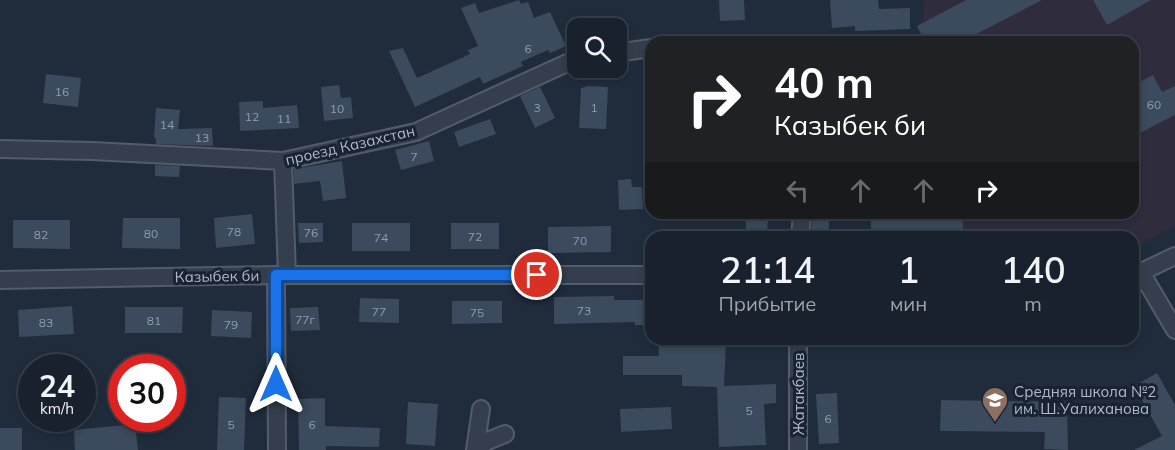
<!DOCTYPE html>
<html lang="ru">
<head>
<meta charset="utf-8">
<style>
  :root { --surface:#18212d; --page:#252e39; --text:#f1f3f6; --muted:#9fa3aa; --line:#363e49 }
  body { margin:0; font-family:Mulish,sans-serif; background:var(--page); color:var(--text); height:100vh; display:flex; flex-direction:column; font-size:22px; white-space:nowrap }
  * { box-sizing:border-box; margin:0 }
  p { font-size:20px; color:var(--muted) }
  .icon { flex:none; width:33px; height:33px; fill:none; stroke:currentColor; stroke-width:2; stroke-linecap:round; stroke-linejoin:round }
  .map { position:relative; flex:1; overflow:hidden }
  .sheet { position:absolute; left:645px; top:231px; width:494px; height:114px; display:flex; flex-direction:column; background:var(--surface); border-radius:18px; box-shadow:0 3px 9px #0003,0 0 0 2px var(--line) }
  .sheet>* { flex:none }
  .guide { position:absolute; left:645px; top:36px; width:494px; height:183px; border-radius:18px; box-shadow:0 3px 9px #0003,0 0 0 2px var(--line); background:#202124; color:#fff; overflow:hidden }
  .fabs { position:absolute; left:567px; top:18px; display:grid; gap:12px }
  .fabs a { display:grid; place-items:center; width:60px; height:60px; border-radius:12px; background:var(--surface); box-shadow:0 3px 9px #0003,0 0 0 2px var(--line); font-size:30px }
  .speed { position:absolute; left:18px; top:354px; display:flex; gap:12px; font-size:30px; font-weight:700; text-align:center }
  .speed>* { display:grid; place-content:center; width:78px; height:78px; border-radius:50%; background:var(--surface); box-shadow:0 3px 9px #0003,0 0 0 2px var(--line); line-height:1 }
  .speed small { font-size:15px; font-weight:400 }
  .speed .limit { border:9px solid #d22; background:#fff; color:#111 }
  .pin { position:absolute; display:grid; place-items:center; width:51px; height:51px; color:#fff; margin:-26px; border:3px solid #fff; border-radius:50%; box-shadow:0 2px 6px #0007 }
  .me { position:absolute; width:66px; margin:-33px; rotate:0deg; stroke-linejoin:round; filter:drop-shadow(0 0 4px #0008) }
  .turn { display:flex; align-items:center; gap:21px; height:126px; padding:0 30px; font-size:27px }
  .turn .icon { width:78px; height:78px; stroke-width:2.5 }
  .turn b { display:block; font-size:42px; line-height:51px }
  .lanes { display:flex; align-items:center; height:57px; padding:0 30px; background:#0003; justify-content:center; gap:30px; direction:ltr }
  .lanes .off { opacity:.35 }
  .eta { display:flex; justify-content:space-evenly; align-items:center; height:102px; text-align:center }
  .eta b { font-size:36px; font-weight:600; line-height:42px }
  .map>svg:first-child { display:block }
</style>
</head>
<body>
<div class="map">
<svg width="1175" height="450" viewBox="0 0 1175 450">
  <rect width="100%" height="100%" fill="#202c3c"/>
  <path fill="#2e2c3d" d="M924 0H1175V226L1133 248 1132 237H887V213H1132V42H922Z"/>
  <path fill="#3b4a5c" d="M519 0 521 4 528 2 534 18 550 12 566 46 550 53 548 50 521 62 523 66 483 84 480 77 415 107 389 51 403 48 417 78 470 54 468 50 478 46 461 8 475 3 479 13Z
    M719 0H744L745 20 720 21Z
    M830 0H878L879 9 910 8V29L855 31V26L832 28Z
    M966 0H1042L961 42H925L917 26Z
    M1093 0H1151L1107 25Z
    M46 74 81 78 78 107 43 103Z
    M1153 75 1162 92 1175 86V115L1132 137V86Z
    M339 85 341 98 351 97 353 118 324 121 321 87Z
    M588 86 608 87 606 129 579 128 581 88Z
    M540 87 555 118 535 128 520 96Z
    M263 101V108L297 105 299 128 240 131 239 102Z
    M156 108 180 110 178 129 212 128 213 146 156 144V138L154 137Z
    M490 119 496 134 459 147 454 132Z
    M429 141 434 161 401 170 395 150Z
    M342 161 346 198 323 201 320 181 294 184V169Z
    M155 165 180 166 179 177 155 176Z
    M631 179 632 187H642L643 209 619 210 618 180Z
    M871 213H890V220L963 221V237H871Z
    M252 214 255 244 216 248 214 218Z
    M746 216 768 217 767 237H746Z
    M812 217 829 218V237H811Z
    M123 218H180V249L122 248Z
    M13 220H70V249L13 248Z
    M298 223H323V242L299 243Z
    M352 223H410V251H352Z
    M451 223H499V249H451Z
    M611 226V252L548 253V227Z
    M614 296V300H651V325H635V322L554 324V297Z
    M360 298 399 299V323L359 322Z
    M452 301H502V323L452 324Z
    M72 306 74 334 19 337 18 310Z
    M125 307H183L182 333H125Z
    M318 307 320 330 291 331 290 308Z
    M212 310 252 312 251 338 211 336Z
    M658 340 726 342 724 386 776 384V403L764 404 766 445 719 447 717 387 682 386V375H623V356H659Z
    M1157 373 1175 405V450H1134L1162 436 1134 386Z
    M837 393 839 443 819 444 816 394Z
    M219 397 246 398 244 450H217Z
    M325 398V426L380 428 379 447 326 446V450H299L298 399Z
    M941 400 1067 402 1068 450 1044 449 1045 432 940 431Z
    M408 402 438 404 435 446 406 444Z
    M671 407 672 429 621 432 620 409Z
    M135 424 138 450H75L74 430Z
    M0 428H22V450H0Z"/>
  <g fill="none" stroke-linecap="round" stroke-linejoin="round">
    <g stroke="#525c6a" stroke-width="20">
      <path id="minor" d="M616 53 651 48
        M0 149 92 151 283 161 416 132 578 58
        M283 161 287 275
        M800 237 802 213
        M1142 274 1175 330
        M276 275 277 450
        M1133 276 1175 256
        M0 280 276 275H651
        M475 450 481 409
        M478 450 485 442 505 434
        M798 450V339"/>
    </g>
    <use href="#minor" stroke="#343e4c" stroke-width="16"/>
  </g>
  <g fill="none" stroke-linecap="round" stroke-linejoin="round">
    <g stroke="#114b97" stroke-width="15">
      <path id="route" d="M276 384V275H537"/>
    </g>
    <use href="#route" stroke="#1a73e8" stroke-width="10"/>
  </g>
  <defs>
    <g id="school-pin" transform="scale(1.35)"><path d="M0 17L-7.5 6A9.5 9.5 0 1 1 7.5 6Z" fill="#8d6e63" stroke="#192331"/><path d="M0-5L7-2L0 1L-7-2ZM-4 1L0 2.5L4 1V4Q0 6-4 4Z" fill="#fff"/></g>
  </defs>
  <g fill-rule="evenodd">
    <use href="#school-pin" x="995" y="400"/>
  </g>
  <g text-anchor="middle" dominant-baseline="central" stroke-width="6" stroke-linejoin="round" paint-order="stroke">
    <g font-size="12" fill="#929dad">
      <text x="528" y="48">6</text>
      <text x="62" y="91">16</text>
      <text x="1154" y="104">60</text>
      <text x="537" y="107">3</text>
      <text x="594" y="107">1</text>
      <text x="337" y="108">10</text>
      <text x="252" y="116">12</text>
      <text x="284" y="118">11</text>
      <text x="167" y="124">14</text>
      <text x="202" y="137">13</text>
      <text x="414" y="156">7</text>
      <text x="234" y="231">78</text>
      <text x="311" y="232">76</text>
      <text x="151" y="233">80</text>
      <text x="41" y="234">82</text>
      <text x="475" y="236">72</text>
      <text x="381" y="237">74</text>
      <text x="580" y="240">70</text>
      <text x="584" y="310">73</text>
      <text x="379" y="311">77</text>
      <text x="477" y="312">75</text>
      <text x="305" y="319">77г</text>
      <text x="154" y="320">81</text>
      <text x="46" y="322">83</text>
      <text x="231" y="324">79</text>
      <text x="749" y="410">5</text>
      <text x="828" y="418">6</text>
      <text x="231" y="424">5</text>
      <text x="312" y="424">6</text>
    </g>
    <g font-size="15" fill="#afb9c8" stroke="#192331">
      <text transform="translate(350 145) rotate(-13)">проезд Казахстан</text>
      <text transform="translate(217 276) rotate(-1)">Казыбек би</text>
      <text transform="translate(798 394) rotate(-90)">Жатакбаев</text>
    </g>
    <g font-size="15" fill="#afb9c8" stroke="#192331" text-anchor="start">
      <text x="1014" y="391">Средняя школа №2<tspan x="1014" dy="17">им. Ш.Уалиханова</tspan></text>
    </g>
  </g>
</svg>
<div class="fabs">
<a><svg class="icon" aria-label="search" viewBox="0 0 24 24"><circle cx="10" cy="10" r="6"/><path d="M15 15l6 6"/></svg></a>
</div>
<div class="speed"><div>24<small>km/h</small></div><div class="limit">30</div></div>
<div class="pin" style="left:537px;top:275px;background:#d93025"><svg class="icon" aria-label="arrive" viewBox="0 0 24 24"><path d="M6 21V4h12l-3 4 3 4H6"/></svg></div>
<svg class="me" style="left:276px;top:384px" viewBox="-20 -20 40 40"><path d="M0-17L14 15 0 8-14 15z" fill="#1a73e8" stroke="#fff" stroke-width="4"/></svg>
<div class="guide">
<div class="turn"><svg class="icon" aria-label="right" viewBox="0 0 24 24"><path d="M7 20v-9h11M14 6l5 5-5 5"/></svg><div><b>40 m</b>Казыбек би</div></div>
<div class="lanes"><svg class="icon off" aria-label="left" viewBox="0 0 24 24"><path d="M17 20v-9H6M10 6l-5 5 5 5"/></svg><svg class="icon off" aria-label="ahead" viewBox="0 0 24 24"><path d="M12 20V5M6 11l6-6 6 6"/></svg><svg class="icon off" aria-label="ahead" viewBox="0 0 24 24"><path d="M12 20V5M6 11l6-6 6 6"/></svg><svg class="icon" aria-label="right" viewBox="0 0 24 24"><path d="M7 20v-9h11M14 6l5 5-5 5"/></svg></div>
</div>
<section class="sheet">
<div class="eta">
<div><b>21:14</b><p>Прибытие</p></div>
<div><b>1</b><p>мин</p></div>
<div><b>140</b><p>m</p></div>
</div>
</section>
</div>
</body>
</html>
